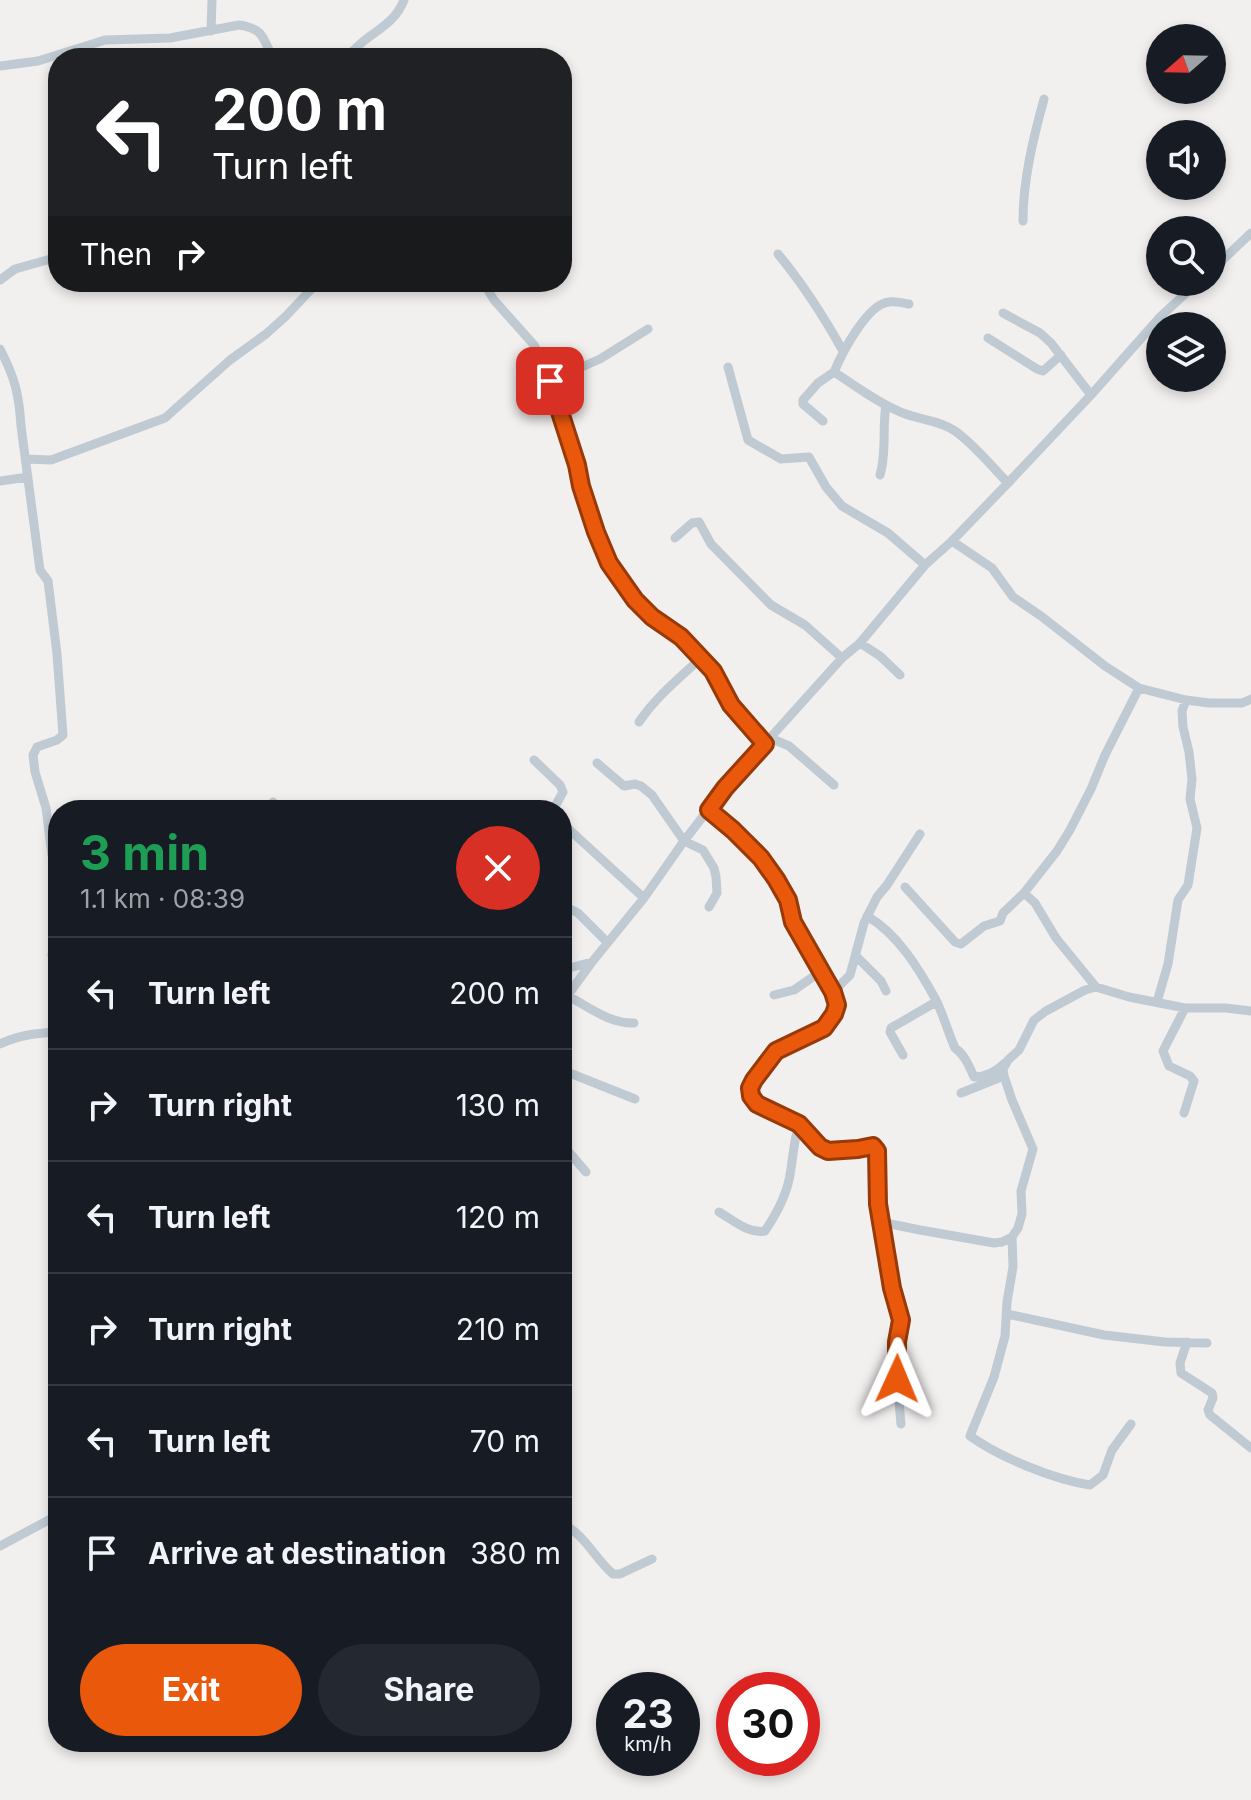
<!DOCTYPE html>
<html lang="en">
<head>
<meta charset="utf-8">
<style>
  :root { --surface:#171b24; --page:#242831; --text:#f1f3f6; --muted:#9ea1a6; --line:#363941; --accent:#ea580c }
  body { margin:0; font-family:Inter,sans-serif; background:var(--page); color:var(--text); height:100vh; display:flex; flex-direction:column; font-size:30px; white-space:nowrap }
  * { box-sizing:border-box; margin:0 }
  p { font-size:26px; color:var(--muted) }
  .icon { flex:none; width:44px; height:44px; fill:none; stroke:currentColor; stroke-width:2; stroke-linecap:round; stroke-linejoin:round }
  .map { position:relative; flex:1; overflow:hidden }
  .panel { position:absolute; left:48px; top:800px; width:524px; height:952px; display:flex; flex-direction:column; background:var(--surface); border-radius:32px; box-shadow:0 4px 12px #0003 }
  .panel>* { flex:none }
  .top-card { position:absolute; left:48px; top:48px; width:524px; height:244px; border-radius:32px; box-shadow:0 4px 12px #0003; background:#202124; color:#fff; overflow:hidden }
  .needle { width:52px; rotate:250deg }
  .buttons { position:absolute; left:1146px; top:24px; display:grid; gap:16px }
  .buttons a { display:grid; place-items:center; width:80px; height:80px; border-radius:50%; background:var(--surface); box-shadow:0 4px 12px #0003; font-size:40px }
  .speed { position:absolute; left:596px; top:1672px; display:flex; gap:16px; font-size:40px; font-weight:700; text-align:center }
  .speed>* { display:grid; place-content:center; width:104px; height:104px; border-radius:50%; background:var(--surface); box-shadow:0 4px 12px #0003; line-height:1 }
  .speed small { font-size:20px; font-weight:400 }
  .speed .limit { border:12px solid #d22; background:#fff; color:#111 }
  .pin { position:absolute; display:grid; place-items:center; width:68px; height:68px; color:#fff; margin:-34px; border-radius:16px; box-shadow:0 4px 12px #0006 }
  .me { position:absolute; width:88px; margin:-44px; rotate:1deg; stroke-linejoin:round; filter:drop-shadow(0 0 6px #0008) }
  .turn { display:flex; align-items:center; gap:28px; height:168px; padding:0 32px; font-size:36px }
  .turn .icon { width:104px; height:104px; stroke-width:2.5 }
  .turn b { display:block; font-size:56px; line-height:68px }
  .then { display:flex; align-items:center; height:76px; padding:0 32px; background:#0003; gap:16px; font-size:30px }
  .round { display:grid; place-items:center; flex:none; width:84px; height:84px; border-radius:42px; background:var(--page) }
  .summary { display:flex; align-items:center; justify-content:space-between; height:136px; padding:0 32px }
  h1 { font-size:48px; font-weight:700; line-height:60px; color:#1e9e55 }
  .button { display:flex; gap:16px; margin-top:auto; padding:16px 32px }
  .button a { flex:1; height:92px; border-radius:48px; background:var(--accent); color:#fff; font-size:32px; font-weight:700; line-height:92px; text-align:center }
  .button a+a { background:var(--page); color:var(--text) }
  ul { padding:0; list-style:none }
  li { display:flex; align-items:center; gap:24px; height:112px; padding:0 32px; border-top:2px solid var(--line) }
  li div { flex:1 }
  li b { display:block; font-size:30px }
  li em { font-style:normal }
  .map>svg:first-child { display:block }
</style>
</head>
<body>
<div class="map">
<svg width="1251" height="1800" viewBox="0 0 1251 1800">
  <rect width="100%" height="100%" fill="#f2efef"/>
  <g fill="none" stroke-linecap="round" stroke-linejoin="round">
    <path stroke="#bfcad2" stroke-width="9" d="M211 31 212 0
      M344 58C353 52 360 43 369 37 384 26 397 18 404 0
      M0 66 38 61 105 40 170 38 239 25C265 29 262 38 273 58
      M1023 221C1023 180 1033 139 1044 99
      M778 254C803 284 824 317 843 351
      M1212 270 1251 233
      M0 280 15 269 58 257
      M483 282 494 300 534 345 546 367 577 465 581 486 596 532 609 563 635 600 652 617 681 637 713 671 731 705 765 744
      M1003 313 1040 333 1051 343 1091 395
      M988 338 1037 369 1043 371 1061 355
      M0 349C15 378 19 394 21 426L40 570 48 581 57 654 63 735 57 740 37 747 33 755 35 772 46 808 52 855 58 864V881L53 909 55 938 52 955 58 979
      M728 367 748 440 781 459 809 457 826 487 842 506 888 533 925 565
      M834 372C842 353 867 304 889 302 895 301 903 303 909 304
      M550 381 600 359 648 329
      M823 421 803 404V400L818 383 834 372C856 386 878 403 903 413 920 420 939 420 955 431 975 445 991 466 1008 483
      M26 459 51 460 165 418 230 360 266 334 286 316 318 282
      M880 475C887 452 882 428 886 405
      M0 481 28 477
      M675 538 692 523 699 522 711 544 771 605 805 625 842 658
      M952 541 992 568 1013 597 1041 616 1105 666 1139 688 1186 700 1209 703H1242L1251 699
      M860 643 880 656 900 675
      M639 722C656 697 679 678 701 658
      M770 738 789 746 834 785
      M534 760 560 785 563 792 553 810
      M597 763 624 786 635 784 641 786 652 795 684 841 703 850 714 868 716 877 717 893 709 907
      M273 802 279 810
      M709 810C739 835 770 862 787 898 790 905 790 914 793 922 801 943 820 973 833 992L837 1005 834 1014 824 1028 776 1051 754 1080 750 1088 751 1096 757 1104 799 1124 820 1147 828 1151 858 1149 873 1146 877 1151 878 1204 881 1222 920 1230 994 1243 1002 1242 1012 1237 1018 1228 1022 1214 1021 1191 1033 1149 1012 1100 1004 1076 1003 1069 1008 1060 1019 1050 1034 1020 1046 1011 1085 990 1096 987 1129 997 1185 1008H1226L1251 1011
      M562 823 644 898
      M905 887 955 942 961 944 984 926 1000 921 1003 913 1024 893 1057 851 1070 830 1091 789 1105 755 1139 688
      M1024 893 1035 903 1056 938 1096 987
      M562 905 578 913 607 942
      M867 916C898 934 919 969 936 1000 944 1016 948 1033 955 1048 965 1055 969 1066 974 1077 986 1077 997 1071 1005 1063
      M856 956 881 981 886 991
      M562 970 592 962
      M833 992 850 975 864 923 877 897 887 885 920 834
      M774 995 794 990 820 972
      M568 996C589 1007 610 1024 634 1023
      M1157 1002 1168 964 1178 900 1188 885 1197 828 1190 799 1192 779 1189 752 1183 727 1182 711 1186 700
      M562 1003 592 962 644 898 684 841 725 788 842 658 860 643 925 565 952 541 1008 483 1091 395 1160 317 1198 282
      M0 1044C19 1035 37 1033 58 1032
      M903 1055 890 1032 891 1028 936 1002
      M562 1070 635 1099
      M961 1093 1004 1076
      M1184 1113 1194 1081 1190 1076 1169 1066 1163 1051 1185 1008
      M562 1144 586 1172
      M719 1212C733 1220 748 1234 765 1231 775 1216 785 1198 789 1180 793 1161 793 1143 799 1124
      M881 1222 892 1288 901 1320 897 1342V1379L901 1424
      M1012 1237 1013 1267 1007 1302 1005 1336 994 1377 970 1436C1001 1458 1053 1479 1090 1485L1103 1475 1112 1450 1131 1424
      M1007 1314 1104 1335 1165 1342 1207 1343
      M1187 1342 1180 1363 1181 1373 1212 1393 1213 1398 1208 1410 1210 1415 1251 1448
      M562 1524C584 1533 595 1559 613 1574H620L652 1559
      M0 1546 58 1515"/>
  </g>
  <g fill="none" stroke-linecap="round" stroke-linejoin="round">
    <g stroke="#983908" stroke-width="20">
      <path id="route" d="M550 381 577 465 581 486 596 532 609 563 635 600 652 617 681 637 713 671 731 705 765 744 725 788 709 810 733 830 761 858 776 879 788 900 793 922 833 992 837 1005 834 1014 824 1028 776 1051 754 1080 750 1088 751 1096 757 1104 799 1124 820 1147 828 1151 858 1149 873 1146 877 1151 878 1204 892 1288 901 1320 897 1342V1379"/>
    </g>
    <use href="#route" stroke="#ea580c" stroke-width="14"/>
  </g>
</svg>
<div class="buttons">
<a><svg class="needle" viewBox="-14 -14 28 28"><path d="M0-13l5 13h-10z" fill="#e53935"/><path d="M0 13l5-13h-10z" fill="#9ea1a6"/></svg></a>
<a><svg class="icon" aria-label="sound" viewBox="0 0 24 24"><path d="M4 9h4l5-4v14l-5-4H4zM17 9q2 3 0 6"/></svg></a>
<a><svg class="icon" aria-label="search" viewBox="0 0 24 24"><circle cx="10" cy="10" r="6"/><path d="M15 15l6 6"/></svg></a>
<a><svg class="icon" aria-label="layers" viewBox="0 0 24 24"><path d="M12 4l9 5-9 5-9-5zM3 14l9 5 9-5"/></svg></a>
</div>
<div class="speed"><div>23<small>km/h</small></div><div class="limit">30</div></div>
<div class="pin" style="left:550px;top:381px;background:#d93025"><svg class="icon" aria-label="arrive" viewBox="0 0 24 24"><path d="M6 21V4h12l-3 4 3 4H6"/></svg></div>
<svg class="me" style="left:897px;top:1379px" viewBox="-20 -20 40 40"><path d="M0-17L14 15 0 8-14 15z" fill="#ea580c" stroke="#fff" stroke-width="4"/></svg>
<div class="top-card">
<div class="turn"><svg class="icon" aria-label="left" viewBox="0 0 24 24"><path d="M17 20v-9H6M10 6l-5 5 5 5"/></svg><div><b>200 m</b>Turn left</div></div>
<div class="then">Then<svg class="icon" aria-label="right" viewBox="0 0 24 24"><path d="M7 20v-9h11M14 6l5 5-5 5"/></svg></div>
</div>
<section class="panel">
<div class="summary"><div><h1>3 min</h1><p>1.1 km · 08:39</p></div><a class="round" style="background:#d93025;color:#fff"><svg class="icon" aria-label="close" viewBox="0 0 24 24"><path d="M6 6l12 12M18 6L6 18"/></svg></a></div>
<ul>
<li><svg class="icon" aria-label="left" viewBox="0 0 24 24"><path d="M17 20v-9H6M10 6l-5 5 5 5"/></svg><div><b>Turn left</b></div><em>200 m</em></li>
<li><svg class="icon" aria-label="right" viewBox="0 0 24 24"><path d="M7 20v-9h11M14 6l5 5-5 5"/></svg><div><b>Turn right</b></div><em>130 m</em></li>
<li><svg class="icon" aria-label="left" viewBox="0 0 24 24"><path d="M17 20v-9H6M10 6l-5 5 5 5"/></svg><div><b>Turn left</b></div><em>120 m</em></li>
<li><svg class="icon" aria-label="right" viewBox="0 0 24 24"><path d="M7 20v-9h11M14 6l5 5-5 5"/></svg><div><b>Turn right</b></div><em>210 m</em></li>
<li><svg class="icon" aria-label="left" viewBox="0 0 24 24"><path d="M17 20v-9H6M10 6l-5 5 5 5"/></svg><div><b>Turn left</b></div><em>70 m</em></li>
<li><svg class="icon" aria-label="arrive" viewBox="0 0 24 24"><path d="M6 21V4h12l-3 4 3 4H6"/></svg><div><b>Arrive at destination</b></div><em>380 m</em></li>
</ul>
<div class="button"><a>Exit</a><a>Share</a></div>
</section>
</div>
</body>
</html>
